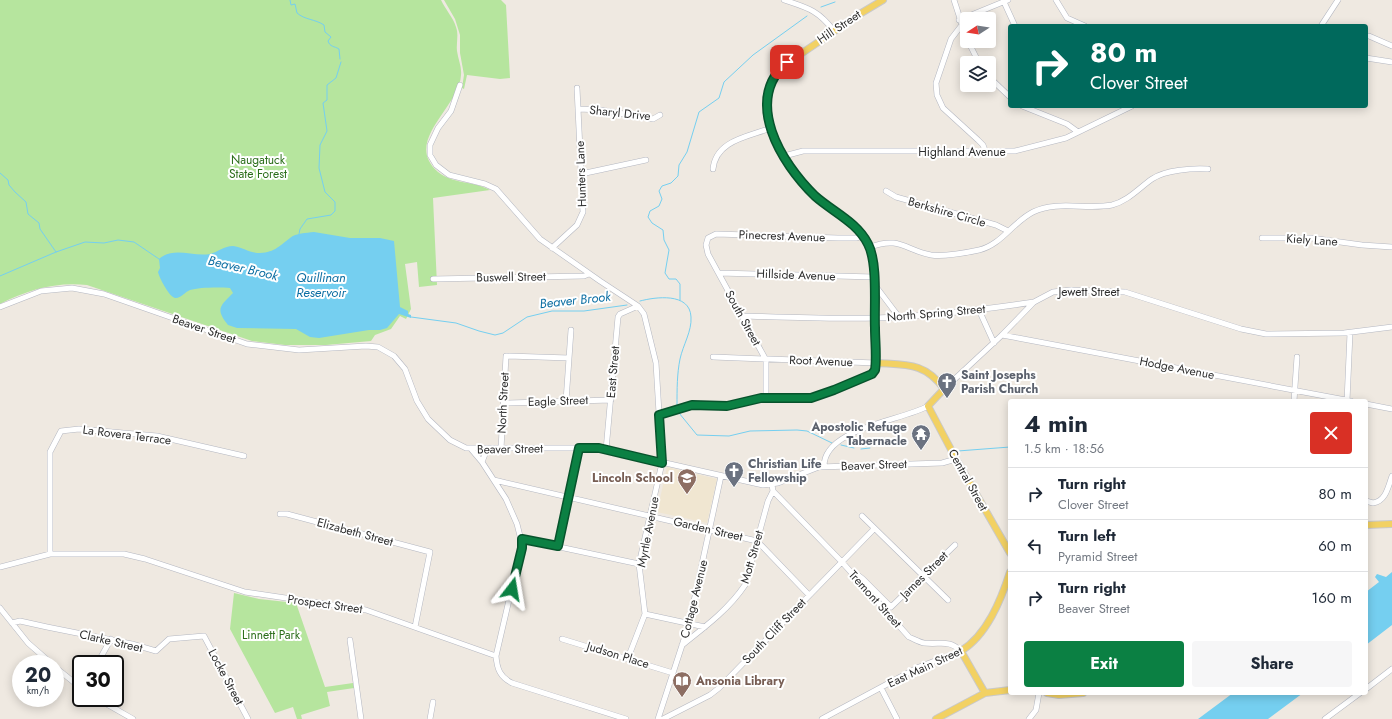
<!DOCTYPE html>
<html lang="en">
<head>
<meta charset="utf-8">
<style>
  :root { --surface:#fff; --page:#f6f6f7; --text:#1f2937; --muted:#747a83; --line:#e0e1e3; --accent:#0b8043 }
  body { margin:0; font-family:Jost,sans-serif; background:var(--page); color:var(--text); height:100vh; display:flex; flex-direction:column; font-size:15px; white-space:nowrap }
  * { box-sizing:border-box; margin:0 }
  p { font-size:13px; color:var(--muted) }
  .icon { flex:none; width:22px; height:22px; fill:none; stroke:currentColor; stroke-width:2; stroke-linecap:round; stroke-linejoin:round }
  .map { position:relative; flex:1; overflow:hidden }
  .drawer { position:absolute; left:1008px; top:399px; width:360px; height:296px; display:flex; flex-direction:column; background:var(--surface); border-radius:4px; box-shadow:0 2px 10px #0003 }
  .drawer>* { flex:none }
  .banner { position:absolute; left:1008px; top:24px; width:360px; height:84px; border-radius:4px; box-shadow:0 2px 10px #0003; background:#00695c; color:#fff; overflow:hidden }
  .needle { width:26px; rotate:258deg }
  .controls { position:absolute; left:960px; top:12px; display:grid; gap:8px }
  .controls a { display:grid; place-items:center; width:36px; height:36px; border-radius:4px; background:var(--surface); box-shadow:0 2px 10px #0003; font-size:20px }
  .speed { position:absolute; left:12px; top:655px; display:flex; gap:8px; font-size:20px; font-weight:700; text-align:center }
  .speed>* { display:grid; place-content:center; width:52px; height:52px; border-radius:50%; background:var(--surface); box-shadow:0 2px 10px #0003; line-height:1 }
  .speed small { font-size:10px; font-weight:400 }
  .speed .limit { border:2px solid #111; border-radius:6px; background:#fff; color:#111 }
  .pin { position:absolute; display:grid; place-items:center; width:34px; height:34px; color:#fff; margin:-17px; border-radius:8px; box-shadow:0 2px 6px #0006 }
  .me { position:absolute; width:44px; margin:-22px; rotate:14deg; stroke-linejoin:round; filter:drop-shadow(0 0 3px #0008) }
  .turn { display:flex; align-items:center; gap:14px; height:84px; padding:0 16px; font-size:18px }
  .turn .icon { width:52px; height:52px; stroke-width:2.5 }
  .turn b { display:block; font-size:28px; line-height:34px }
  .round { display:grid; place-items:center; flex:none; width:42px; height:42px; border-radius:4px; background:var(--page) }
  .overview { display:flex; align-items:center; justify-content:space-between; height:68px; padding:0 16px }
  h1 { font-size:24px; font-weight:700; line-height:30px }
  .action { display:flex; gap:8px; margin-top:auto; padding:8px 16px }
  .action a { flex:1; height:46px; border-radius:4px; background:var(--accent); color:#fff; font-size:16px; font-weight:700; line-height:46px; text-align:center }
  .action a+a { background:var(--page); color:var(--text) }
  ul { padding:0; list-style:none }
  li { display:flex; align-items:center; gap:12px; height:52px; padding:0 16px; border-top:1px solid var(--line) }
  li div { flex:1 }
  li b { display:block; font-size:15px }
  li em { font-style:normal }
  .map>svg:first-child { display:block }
</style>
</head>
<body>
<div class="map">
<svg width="1392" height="719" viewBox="0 0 1392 719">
  <rect width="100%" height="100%" fill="#efe9e1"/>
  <path fill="#f0e6d1" d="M667 467 717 479 707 523 657 512Z"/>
  <path fill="#b6e59e" d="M0 0H441C445 9 453 17 456 27 459 35 456 43 457 51 458 59 462 67 461 75 460 107 402 141 438 172 452 184 474 181 490 190L433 198 437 285 419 287 417 262 405 264 411 309 406 319 400 316 391 329 375 335 371 341 326 345H285L252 341 87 285C54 282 28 290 0 304Z
    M444 0H501L506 5 510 78 500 79 467 75 464 89 462 88 464 75 460 53V35L455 19Z
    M234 593 259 599 296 603 325 687 353 683 354 688 327 692 330 706 301 715 302 719H297L293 707 275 713 230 629Z"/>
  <path fill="#75cff0" d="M314 232 350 238H380L394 241 400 307 408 311V314L411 315V318L399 314 387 328 380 330H369L319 338 310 337 296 329 237 328 228 325C215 309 220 306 233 293L230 288C221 287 199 287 190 290 185 292 181 298 176 298 170 299 159 277 158 272L160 268 159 259C174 246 192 257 210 254 218 252 224 246 233 246 241 247 249 252 257 253 274 253 278 247 290 238 296 233 306 233 314 232Z
    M1392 572V625L1366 645V592L1379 582 1375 577 1377 574 1386 577Z
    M1233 693H1303L1268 719H1198Z"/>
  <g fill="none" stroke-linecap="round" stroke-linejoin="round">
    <path stroke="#75cff0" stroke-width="1" d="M290 0 291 5 295 4 297 13C305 20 315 19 324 25L325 32 331 37 328 41C330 47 334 46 339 49L340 59
      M821 7 835 2
      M0 173 8 180 9 185 15 192 26 202 28 214 39 223 40 229 56 252
      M299 234 300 229 307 219 331 215 335 211V202L325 192 319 168 320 145 327 131 323 103 327 100V85L336 78 341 62
      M0 276 56 252 85 242 104 243 118 240 134 242 159 259
      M680 300V284L676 279H669L665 273 669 250 664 240 663 230 652 223 648 217 650 211 659 206 662 199 659 191 662 186 671 183 678 176 679 165 687 152 699 112 719 98 724 82 753 55 807 16
      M640 301C655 297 690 292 691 317 692 331 683 345 680 359 677 374 677 389 677 405
      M411 317 456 323 479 331 495 335 503 333 527 317 552 311H584L627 305
      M679 413 697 435 729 436 750 431 797 430 807 431 832 443
      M841 445 854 448
      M861 449 870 448
      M958 451 1010 447"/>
    <g stroke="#b4b7c1" stroke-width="6">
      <path id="minor" d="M784 0C808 8 818 10 834 31
        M954 0 967 40
        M1056 0 1067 18 1085 26
        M1004 2 1015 26
        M959 20 1008 0
        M961 26 951 39 936 83 937 95 943 108 978 140 983 145 986 153
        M1321 26 1338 0
        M1369 36 1392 46
        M968 41 979 63
        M1366 58 1392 62
        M989 77 1010 97
        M460 85 451 111 438 128 430 145V155L436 165 449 175 485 184 496 189 540 239 600 281 638 306 644 314 656 363 662 463 639 564 645 614 628 658
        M1022 106 1067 124 1078 132
        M579 109 601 110 653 119 660 115
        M784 156 803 151H1015L1066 138 1132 106
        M713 169C716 140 748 137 771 128
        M581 174 646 160
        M886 191 896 197 996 225 1008 231
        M1262 238H1311L1362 245 1392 247
        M870 247C900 236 905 250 931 255 945 257 965 253 979 250 1001 245 1013 222 1033 212 1057 200 1087 210 1112 205 1128 201 1139 188 1152 179 1165 170 1193 168 1208 169
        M552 248 577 225 583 212 577 88
        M719 273 874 277
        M433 279 584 276 589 274
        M874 284 899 317
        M0 307 41 291 72 288 104 294 247 344 299 350 366 346 378 347 394 356 405 369 417 401 428 419 450 440 466 448H599L763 485 778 483 819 467 942 463 956 459
        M979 310 994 343
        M742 316C787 317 832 319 876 318 929 316 981 310 1034 302
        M1002 335 1351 401
        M944 389 1002 335 1034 302 1053 292 1070 290 1125 292 1241 329 1266 334 1344 333 1392 327
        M766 397V360L708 254 706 245 708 238 716 234 838 238H856L863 236
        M566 401 571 330
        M1294 401 1297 357
        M1347 401 1350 333
        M504 403 611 400
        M1366 404 1392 409
        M659 415 692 405 731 406 761 398H811L834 390 872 374 875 370 876 363 713 357
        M471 449 482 462 506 499 517 524 522 544 496 656C497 669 500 677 512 683L626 719
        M501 449 506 356 569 358
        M606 450 618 317 620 314 638 306
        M482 462 487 449
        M824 467C823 428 902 421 928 406
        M494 480 757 541 809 595
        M772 485 773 491 841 561 909 637C914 639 919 642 924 643 941 645 948 639 961 651L919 667 822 719
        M1366 501 1373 503C1386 501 1388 487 1392 476
        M280 514H287L430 552 415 627
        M862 516 948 600
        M522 539 639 564
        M558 546 579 448
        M50 554V452L61 431 79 429 157 436 244 456
        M0 567 50 554H124L145 559 245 592 366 610 496 656
        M854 572 863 579 891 607 955 545
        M0 608 28 643 52 664
        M645 614 705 627
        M12 623 20 621 47 627 132 644 156 651 169 639 204 636 248 719
        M562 639 673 673
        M350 640 361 719
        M682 645C705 627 729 609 745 585L768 501 773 491
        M97 664 111 639
        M55 667 81 688
        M881 688 897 719
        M1366 689 1392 669
        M96 698 133 719
        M430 719 433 702
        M658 719 689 624 721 476
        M663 719 710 695 719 688 874 529
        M1029 719 1036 710 1039 693
        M1325 719 1360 693"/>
    </g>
    <g stroke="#c9c9c9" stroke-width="8">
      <path id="major" d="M883 0 858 15 783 66C744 107 786 170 820 200 837 215 859 224 869 245 876 260 874 277 874 293 875 316 874 340 876 363 906 365 925 362 944 389L928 406 956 459 1010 553
        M1366 525 1392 524
        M985 693 961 651C987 635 1001 600 1010 572
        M1047 693 1059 695 1083 693
        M936 719 985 693 1010 690"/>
    </g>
    <use href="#minor" stroke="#fff" stroke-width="5"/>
    <use href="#major" stroke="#f2d163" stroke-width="6"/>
  </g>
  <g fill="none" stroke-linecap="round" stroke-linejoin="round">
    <g stroke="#07532c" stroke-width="10">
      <path id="route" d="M512 589 522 548V539L558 546 579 448H599L662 463 659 415 692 405 727 406 761 398H811L834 390 872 374 875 370C877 357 875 342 875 328 874 306 878 263 868 244 857 222 833 212 815 196 781 163 743 101 787 62"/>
    </g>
    <use href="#route" stroke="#0b8043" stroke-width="7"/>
  </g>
  <defs>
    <g id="church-pin" transform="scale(1)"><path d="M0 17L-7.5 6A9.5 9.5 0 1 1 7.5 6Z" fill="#6b7280" stroke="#fff"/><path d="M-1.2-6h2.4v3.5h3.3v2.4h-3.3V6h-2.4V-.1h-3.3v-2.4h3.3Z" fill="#fff"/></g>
    <g id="temple-pin" transform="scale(1)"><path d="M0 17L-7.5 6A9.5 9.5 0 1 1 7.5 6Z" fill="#6b7280" stroke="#fff"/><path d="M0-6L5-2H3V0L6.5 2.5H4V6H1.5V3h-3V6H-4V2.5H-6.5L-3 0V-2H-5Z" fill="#fff"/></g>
    <g id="school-pin" transform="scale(1)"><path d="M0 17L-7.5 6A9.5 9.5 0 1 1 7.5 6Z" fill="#8d6e63" stroke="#fff"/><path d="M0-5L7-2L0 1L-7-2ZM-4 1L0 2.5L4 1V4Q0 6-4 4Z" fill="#fff"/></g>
    <g id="library-pin" transform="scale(1)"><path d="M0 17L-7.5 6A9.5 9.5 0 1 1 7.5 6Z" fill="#8d6e63" stroke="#fff"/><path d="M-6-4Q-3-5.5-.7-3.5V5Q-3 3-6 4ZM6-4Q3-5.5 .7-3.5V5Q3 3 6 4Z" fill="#fff"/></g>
  </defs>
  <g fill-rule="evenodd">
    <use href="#church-pin" x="947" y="382"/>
    <use href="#temple-pin" x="921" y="434"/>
    <use href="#church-pin" x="734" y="471"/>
    <use href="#school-pin" x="687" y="478"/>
    <use href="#library-pin" x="682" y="681"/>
  </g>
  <g text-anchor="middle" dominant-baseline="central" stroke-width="4" stroke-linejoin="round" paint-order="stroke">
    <g font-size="12" fill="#2e2e2e" stroke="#fff">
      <text transform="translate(839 27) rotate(-34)">Hill Street</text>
      <text transform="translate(620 113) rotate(6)">Sharyl Drive</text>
      <text x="962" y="152">Highland Avenue</text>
      <text transform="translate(581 174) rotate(-92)">Hunters Lane</text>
      <text transform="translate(947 212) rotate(16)">Berkshire Circle</text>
      <text transform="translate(782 236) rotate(2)">Pinecrest Avenue</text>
      <text transform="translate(1312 240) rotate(4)">Kiely Lane</text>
      <text transform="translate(796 275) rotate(2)">Hillside Avenue</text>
      <text transform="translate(511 277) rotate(-1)">Buswell Street</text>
      <text x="1089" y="292">Jewett Street</text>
      <text transform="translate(936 313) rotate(-5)">North Spring Street</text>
      <text transform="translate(743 318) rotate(61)">South Street</text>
      <text transform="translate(204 329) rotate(19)">Beaver Street</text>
      <text transform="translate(821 361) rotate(2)">Root Avenue</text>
      <text transform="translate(1177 368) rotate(11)">Hodge Avenue</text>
      <text transform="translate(613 372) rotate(-85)">East Street</text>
      <text transform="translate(558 401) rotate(-2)">Eagle Street</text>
      <text transform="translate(503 403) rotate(-87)">North Street</text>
      <text transform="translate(127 435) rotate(7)">La Rovera Terrace</text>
      <text transform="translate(510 449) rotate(-1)">Beaver Street</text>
      <text transform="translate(874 465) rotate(-2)">Beaver Street</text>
      <text transform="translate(968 480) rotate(61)">Central Street</text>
      <text transform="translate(708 529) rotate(13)">Garden Street</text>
      <text transform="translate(355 532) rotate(15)">Elizabeth Street</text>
      <text transform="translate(648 532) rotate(-79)">Myrtle Avenue</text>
      <text transform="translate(752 557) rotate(-74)">Mott Street</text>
      <text transform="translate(924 575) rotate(-45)">James Street</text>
      <text transform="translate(694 599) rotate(-76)">Cottage Avenue</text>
      <text transform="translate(875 599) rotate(48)">Tremont Street</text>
      <text transform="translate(325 604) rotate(8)">Prospect Street</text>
      <text transform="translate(774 631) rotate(-46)">South Cliff Street</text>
      <text transform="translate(111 641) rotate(13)">Clarke Street</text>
      <text transform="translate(618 655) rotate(17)">Judson Place</text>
      <text transform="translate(925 667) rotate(-25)">East Main Street</text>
      <text transform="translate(226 677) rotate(62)">Locke Street</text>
    </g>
    <g font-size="12" fill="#2c6e1b" stroke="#fff">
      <text x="258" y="160">Naugatuck<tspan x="258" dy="14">State Forest</tspan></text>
      <text x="271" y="635">Linnett Park</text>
    </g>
    <g font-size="12" font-weight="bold" fill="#5b616d" stroke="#fff" text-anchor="start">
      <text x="961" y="375">Saint Josephs<tspan x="961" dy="14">Parish Church</tspan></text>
      <text x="907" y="427" text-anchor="end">Apostolic Refuge<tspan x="907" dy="14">Tabernacle</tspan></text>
      <text x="748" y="464">Christian Life<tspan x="748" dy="14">Fellowship</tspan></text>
    </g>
    <g font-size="12" font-weight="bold" fill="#785e54" stroke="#fff" text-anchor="end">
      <text x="673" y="478">Lincoln School</text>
      <text x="696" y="681" text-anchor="start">Ansonia Library</text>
    </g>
    <g font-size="13" font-style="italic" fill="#0d6fa3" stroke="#fff">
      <text transform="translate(243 268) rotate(13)">Beaver Brook</text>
      <text x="321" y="277">Quillinan<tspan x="321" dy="15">Reservoir</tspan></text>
      <text transform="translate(575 300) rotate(-6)">Beaver Brook</text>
    </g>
  </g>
</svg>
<div class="controls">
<a><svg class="needle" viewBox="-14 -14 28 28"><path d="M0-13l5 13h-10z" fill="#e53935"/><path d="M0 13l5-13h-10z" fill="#747a83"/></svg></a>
<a><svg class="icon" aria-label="layers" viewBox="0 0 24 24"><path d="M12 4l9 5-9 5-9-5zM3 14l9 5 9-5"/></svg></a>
</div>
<div class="speed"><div>20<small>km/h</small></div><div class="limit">30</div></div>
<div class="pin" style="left:787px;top:62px;background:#d93025"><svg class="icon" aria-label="arrive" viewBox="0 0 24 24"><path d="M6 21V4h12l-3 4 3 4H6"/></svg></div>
<svg class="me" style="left:512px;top:589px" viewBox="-20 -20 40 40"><path d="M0-17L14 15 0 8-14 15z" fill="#0b8043" stroke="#fff" stroke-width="4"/></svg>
<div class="banner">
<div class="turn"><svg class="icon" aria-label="right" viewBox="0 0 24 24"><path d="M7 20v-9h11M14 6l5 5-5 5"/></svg><div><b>80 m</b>Clover Street</div></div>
</div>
<section class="drawer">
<div class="overview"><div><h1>4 min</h1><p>1.5 km · 18:56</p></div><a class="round" style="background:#d93025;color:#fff"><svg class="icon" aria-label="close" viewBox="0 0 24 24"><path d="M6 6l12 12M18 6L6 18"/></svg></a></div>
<ul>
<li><svg class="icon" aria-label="right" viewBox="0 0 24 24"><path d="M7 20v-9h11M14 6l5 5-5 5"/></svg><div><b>Turn right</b><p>Clover Street</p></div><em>80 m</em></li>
<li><svg class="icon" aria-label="left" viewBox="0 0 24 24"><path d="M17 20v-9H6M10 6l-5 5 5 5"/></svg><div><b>Turn left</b><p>Pyramid Street</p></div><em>60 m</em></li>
<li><svg class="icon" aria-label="right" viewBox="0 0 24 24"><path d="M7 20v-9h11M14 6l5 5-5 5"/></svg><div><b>Turn right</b><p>Beaver Street</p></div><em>160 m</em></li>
</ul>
<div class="action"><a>Exit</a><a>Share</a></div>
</section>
</div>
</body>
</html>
